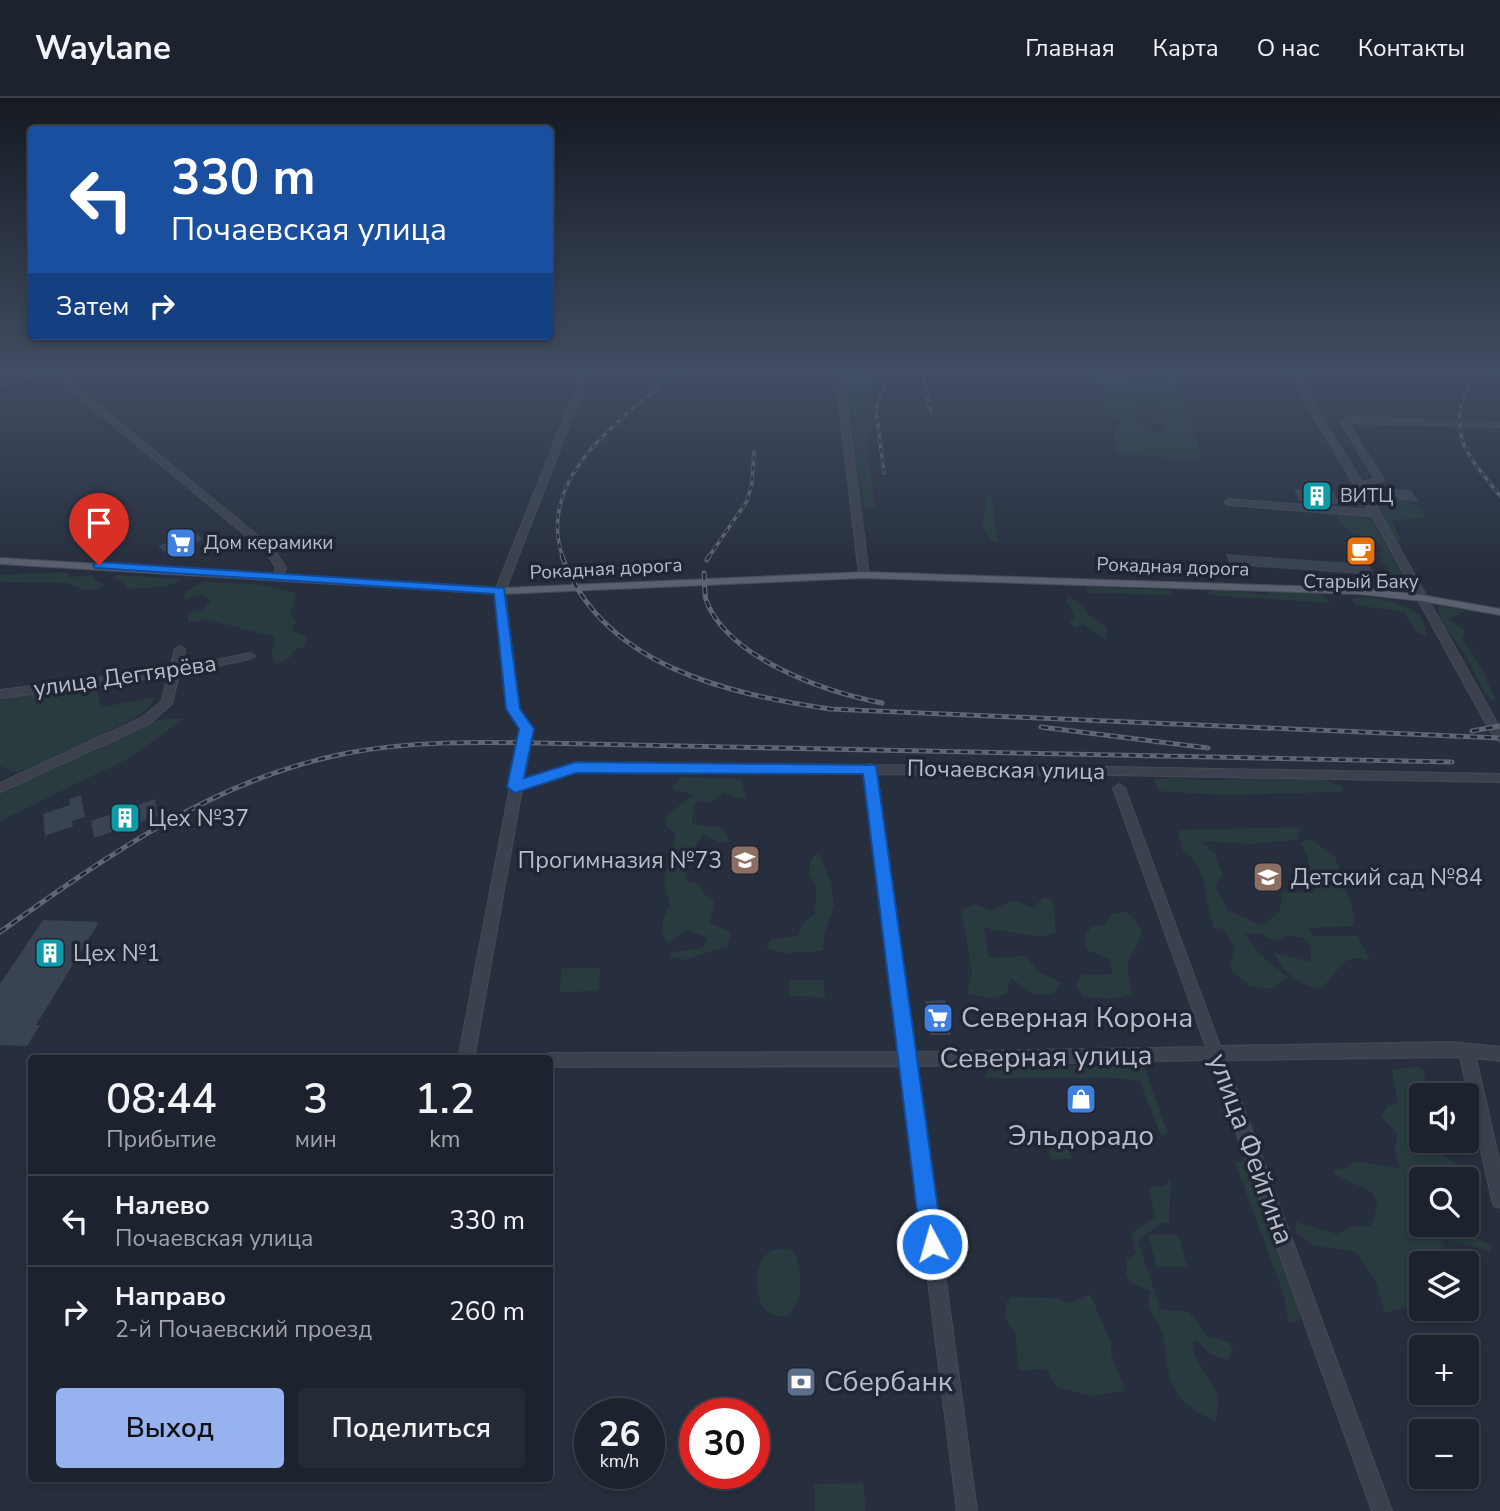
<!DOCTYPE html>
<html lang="ru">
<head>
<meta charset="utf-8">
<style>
  :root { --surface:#1d232e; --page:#252b36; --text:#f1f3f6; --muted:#a0a4aa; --line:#3b404a; --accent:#96b2ef }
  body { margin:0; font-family:"Nunito Sans",sans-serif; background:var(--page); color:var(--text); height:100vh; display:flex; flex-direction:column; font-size:26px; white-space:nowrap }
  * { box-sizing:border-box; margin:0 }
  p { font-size:23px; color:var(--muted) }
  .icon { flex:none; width:38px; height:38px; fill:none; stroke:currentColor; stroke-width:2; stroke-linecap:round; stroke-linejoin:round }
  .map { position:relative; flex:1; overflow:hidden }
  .details { position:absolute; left:28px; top:957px; width:525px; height:427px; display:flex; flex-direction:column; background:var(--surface); border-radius:7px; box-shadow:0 4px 10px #0003,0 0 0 2px var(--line) }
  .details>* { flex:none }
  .banner { position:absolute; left:28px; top:28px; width:525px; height:214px; border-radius:7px; box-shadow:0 4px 10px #0003,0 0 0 2px var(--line); background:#1a4fa0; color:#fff; overflow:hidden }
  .tools { position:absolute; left:1409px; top:985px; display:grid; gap:14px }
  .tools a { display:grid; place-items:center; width:70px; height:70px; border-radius:7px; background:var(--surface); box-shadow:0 4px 10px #0003,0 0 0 2px var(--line); font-size:35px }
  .speed { position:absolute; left:574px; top:1300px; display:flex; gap:14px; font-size:35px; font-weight:700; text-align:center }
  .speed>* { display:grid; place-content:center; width:91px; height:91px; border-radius:50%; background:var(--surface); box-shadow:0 4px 10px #0003,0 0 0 2px var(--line); line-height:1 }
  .speed small { font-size:18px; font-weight:400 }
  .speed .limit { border:10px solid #d22; background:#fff; color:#111 }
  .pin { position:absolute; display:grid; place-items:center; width:60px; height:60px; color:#fff; margin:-72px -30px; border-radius:50% 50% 50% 0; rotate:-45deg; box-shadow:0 0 7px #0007 }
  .pin .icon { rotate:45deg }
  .me { position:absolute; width:77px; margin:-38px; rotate:354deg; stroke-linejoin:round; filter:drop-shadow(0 0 5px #0008) }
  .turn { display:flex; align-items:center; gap:24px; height:147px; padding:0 28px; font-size:32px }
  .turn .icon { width:91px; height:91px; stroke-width:2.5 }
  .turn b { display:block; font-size:49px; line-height:60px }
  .then { display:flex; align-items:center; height:66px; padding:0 28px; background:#0003; gap:14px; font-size:26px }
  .eta { display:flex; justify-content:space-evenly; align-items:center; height:119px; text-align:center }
  .eta b { font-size:42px; font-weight:600; line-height:49px }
  .button { display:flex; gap:14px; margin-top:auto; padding:14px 28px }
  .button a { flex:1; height:80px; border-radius:7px; background:var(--accent); color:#111; font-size:28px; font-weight:600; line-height:80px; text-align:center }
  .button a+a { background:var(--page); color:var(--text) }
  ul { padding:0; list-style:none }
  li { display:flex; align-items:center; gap:21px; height:91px; padding:0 28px; border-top:2px solid var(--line) }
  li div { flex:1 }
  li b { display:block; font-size:26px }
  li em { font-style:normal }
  header { display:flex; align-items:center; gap:42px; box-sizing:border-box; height:98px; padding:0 35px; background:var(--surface); border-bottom:2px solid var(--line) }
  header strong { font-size:33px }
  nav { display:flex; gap:38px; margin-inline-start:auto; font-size:24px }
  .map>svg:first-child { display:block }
</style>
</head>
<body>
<header>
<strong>Waylane</strong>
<nav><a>Главная</a><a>Карта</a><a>О нас</a><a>Контакты</a></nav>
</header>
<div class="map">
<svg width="1500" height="1413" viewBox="0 0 1500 1413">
  <rect width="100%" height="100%" fill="#272f3e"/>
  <path fill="#293b3f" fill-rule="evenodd" d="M844 274H868L871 282 877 286C870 304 878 326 867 341L875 411 863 408Z
    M1094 274H1101L1105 279 1165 283 1160 274H1172L1202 356 1199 362 1116 355 1114 334 1121 323 1107 317 1101 308 1089 307 1087 299 1101 300ZM1136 308 1155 309 1156 317 1152 322 1166 330 1162 337 1134 322Z
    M1365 390 1381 399 1385 408 1391 399 1420 409 1425 420 1391 422 1401 441 1399 444 1393 442Z
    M990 396 992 402 998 445 992 444 981 427 986 414 985 398Z
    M1294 413 1357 415 1372 423 1405 481 1394 480 1384 472 1389 470 1379 463 1382 459 1378 454 1383 453 1376 443 1352 435 1337 422 1338 418Z
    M62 474 68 475 70 479 92 477 95 482 105 487C95 495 79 492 69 485L0 484V477Z
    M117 477 180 481V483L163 489 125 491V486L113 480Z
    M203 484 256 486 297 495 290 517 296 523 291 532 307 539 305 548 292 553V558L276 567 271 556 276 544 272 538 205 521 188 525V515L202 512 211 502 202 497 184 502 185 494Z
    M1088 489 1170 492 1175 497 1090 495 1086 493Z
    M1223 492 1267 497 1273 494 1322 496 1331 505 1207 497V494Z
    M1068 498 1083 506 1087 515 1107 530 1106 542 1083 526 1075 530 1069 523 1075 520 1066 502Z
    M1366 499C1391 503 1427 508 1426 538L1416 534 1404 514 1355 507 1352 500Z
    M1438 507 1466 513 1448 520 1465 533 1462 540 1482 571 1495 601 1491 603C1480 590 1475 574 1467 560 1458 542 1438 528 1438 507Z
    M96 590 101 609 155 600C152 604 149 610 145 613 133 623 27 674 15 674 11 674 4 670 0 668V600Z
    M169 620 184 621 129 660 0 723V694L154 623Z
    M681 679 741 681 746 698 740 701 723 694 710 705 700 703 694 707 692 726 723 730 731 744H718L703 736C695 750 680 768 688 784L699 786 705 797 714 803 710 825 732 834 728 848 685 862 671 859V854L702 850 708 840 686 832 668 845C659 830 662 822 670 807L664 784 676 736 666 728 667 717 694 697 672 690Z
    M1176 679C1226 691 1297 665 1342 689L1341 694 1223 697 1158 693 1154 681Z
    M1301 729 1297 742 1250 746 1200 743 1216 757 1222 776 1215 788 1228 812 1261 827C1278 818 1283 813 1281 794L1314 795 1307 756 1300 744 1311 741 1335 759 1355 819 1352 828 1307 830 1313 838H1358L1370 863C1340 851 1339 878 1319 891 1301 887 1281 874 1275 855L1310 864 1312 849 1303 840 1287 837 1276 843 1259 835 1245 836 1259 856 1288 879 1270 891 1250 888 1229 870 1235 849 1223 831 1214 830C1205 806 1208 768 1183 753L1178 732Z
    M819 756 831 785 834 807 824 837 823 853 786 855 770 852 767 848 771 841 798 838 804 824 814 817C815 809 818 799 816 792 814 778 803 776 814 757Z
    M1044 799 1053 802 1056 834 1041 839 984 830 989 860 1026 858 1038 874 1062 885 1053 896H1032L1011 880 1006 896 991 900 967 896 972 873 961 812 975 806 991 813 1013 802 1033 810Z
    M1127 814C1156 840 1132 843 1128 867 1127 876 1130 887 1132 895L1113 901 1083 898 1075 887 1082 877 1113 876 1110 861 1087 852 1084 840 1091 829 1106 826 1111 816Z
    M562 870H601L598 893 559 894Z
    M789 882H824L825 899 789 898Z
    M1144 967 1168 1036 1161 1038 1140 983 1114 980H985L990 969Z
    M1418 969 1424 972 1426 989 1419 1008 1421 1043H1433C1442 1063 1456 1066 1476 1072L1483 1085 1478 1095 1467 1091 1466 1082 1449 1081 1440 1075 1434 1081 1421 1082V1127H1450L1492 1148 1489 1153 1443 1141 1446 1165 1421 1166V1206L1385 1215 1375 1181 1355 1153 1313 1148 1296 1134V1124L1337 1136 1352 1129 1371 1128 1378 1107 1372 1094 1334 1076V1072L1350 1069 1354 1063 1400 1071 1395 1054 1397 1035 1381 1019 1387 1009 1398 1005 1392 971Z
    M1046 1038H1067L1072 1061H1051Z
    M1245 1063 1292 1188 1301 1221 1289 1226 1283 1195 1235 1064Z
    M1171 1079 1169 1125H1161L1138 1143 1160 1211 1189 1214 1207 1238 1228 1244 1233 1251 1227 1262 1210 1256 1196 1242 1192 1245C1194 1273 1229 1290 1215 1323 1144 1292 1183 1250 1148 1210L1150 1193 1130 1184 1126 1175 1127 1162 1136 1155 1131 1135 1155 1119 1149 1089 1164 1088Z
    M1148 1137H1178L1188 1169H1157Z
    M788 1151 795 1155C801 1180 806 1200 786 1219 781 1218 773 1217 769 1214 752 1204 753 1163 771 1153 775 1151 782 1151 788 1151Z
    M1090 1196 1111 1245V1256L1125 1293 1091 1298 1057 1289 1046 1271 1019 1273 1015 1235 1005 1221 1006 1205 1011 1199 1057 1200 1068 1206Z
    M863 1385 866 1413H815L814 1386Z"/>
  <path fill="#3a4353" d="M1294 391 1333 394 1340 406 1300 403Z
    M1391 391 1411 392 1418 404 1398 402Z
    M194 434 203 441 170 458 158 448Z
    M1345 452 1362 453 1374 477 1230 467 1226 456 1352 465Z
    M81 697 85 719 72 723 73 728 45 738 43 716 70 707 69 701Z
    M155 701 158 718 94 740 91 723Z
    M43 822 99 824 36 927H40L27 948 0 947V886Z
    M945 902 951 937H930L925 903Z"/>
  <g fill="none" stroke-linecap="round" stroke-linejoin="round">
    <g stroke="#444a57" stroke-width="2">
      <path id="minor" d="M49 274H58L274 451 286 470 281 481 278 482 273 479 276 470 267 455Z
        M582 274H590L505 493 519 611 533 631 524 682 576 666 866 667 870 666 874 667 1113 669 1500 676V684L1113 677 877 676 915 954 1206 949 1113 690 1119 686 1125 690 1220 948 1451 944 1500 949V963L1476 960 1500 1066V1110L1494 1108 1492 1102 1460 959 1226 962 1392 1413H1372L1210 962 917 968 977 1413H957L901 968 550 969V961H543L545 957 550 955 900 954 865 676 576 674 522 691 474 961H458L521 631 507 611 495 493Z
        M835 274H843L869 477 864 480 859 477Z
        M1287 274H1295L1362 384 1375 381 1340 324 1347 319 1500 325V329L1348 325 1384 382 1365 388 1500 630V644L1494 640 1372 418 1228 407 1224 404 1228 401 1369 412Z
        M180 548 185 551 181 569 250 555 255 558 250 561 179 576 172 606 149 626 0 694V685L141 620 161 604 168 578 0 600V592L170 571 175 551Z"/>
    </g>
    <g stroke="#444a57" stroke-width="2">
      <path id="major" d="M0 460 500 490 864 474 1358 490 1422 497 1500 511V517L1422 503 1358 496 864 480 500 496 0 466Z"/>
    </g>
    <use href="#minor" fill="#3b424e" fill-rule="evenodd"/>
    <use href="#major" fill="#59606e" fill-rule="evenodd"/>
    <g stroke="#5e6574" stroke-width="3.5">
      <path id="rail-far1" d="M922 274 931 315
        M1460 274 1468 287C1445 337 1470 360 1500 398
        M296 276 301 274
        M0 287 44 274
        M884 375 876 311 888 274
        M563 460C534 378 624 319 677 274
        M708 460 747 403 752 385 754 354"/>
    </g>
    <g stroke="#5e6574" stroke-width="5">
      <path id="rail" d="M562 458C601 568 729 596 830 611L1500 640
        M707 462 709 458
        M704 475C705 483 704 494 706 502 728 561 826 594 882 605
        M1041 629 1208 650
        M1472 633 1500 628
        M0 834C107 758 216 680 348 655 411 643 476 644 540 645L1452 664"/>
    </g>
    <use href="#rail-far1" stroke="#202633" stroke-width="2" stroke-dasharray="5" stroke-linecap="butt"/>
    <use href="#rail" stroke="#202633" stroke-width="2.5" stroke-dasharray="7" stroke-linecap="butt"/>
  </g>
  <linearGradient id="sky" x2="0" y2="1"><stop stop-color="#151a22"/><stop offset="0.58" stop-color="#414d63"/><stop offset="1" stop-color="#414d63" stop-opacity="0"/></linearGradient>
  <rect width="1500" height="472" fill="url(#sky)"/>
  <path fill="#1a73e8" stroke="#114b97" stroke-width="2" d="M99 464 504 490 520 611 534 631 524 680 576 664 876 667 943 1146 940 1154 932 1158 924 1154 921 1146 863 676 576 675 515 695 507 689 519 631 506 611 494 496 95 470 93 467Z"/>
  <defs>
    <g id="building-square" transform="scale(1.575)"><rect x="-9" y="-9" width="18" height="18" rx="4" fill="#0f9aa8" stroke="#202633"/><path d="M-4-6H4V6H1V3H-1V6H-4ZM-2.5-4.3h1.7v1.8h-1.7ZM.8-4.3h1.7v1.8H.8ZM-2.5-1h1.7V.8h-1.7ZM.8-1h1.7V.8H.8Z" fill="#fff"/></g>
    <g id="supermarket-square" transform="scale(1.575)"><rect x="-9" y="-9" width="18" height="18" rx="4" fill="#3f7fe0" stroke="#202633"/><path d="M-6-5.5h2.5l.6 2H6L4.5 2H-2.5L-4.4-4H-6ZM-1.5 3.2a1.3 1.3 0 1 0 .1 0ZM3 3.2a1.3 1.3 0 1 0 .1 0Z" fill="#fff"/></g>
    <g id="cafe-square" transform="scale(1.575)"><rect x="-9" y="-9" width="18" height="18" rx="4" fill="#e8710a" stroke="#202633"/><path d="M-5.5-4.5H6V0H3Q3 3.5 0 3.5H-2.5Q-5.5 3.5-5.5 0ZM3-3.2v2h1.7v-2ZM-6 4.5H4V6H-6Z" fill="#fff"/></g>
    <g id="school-square" transform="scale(1.575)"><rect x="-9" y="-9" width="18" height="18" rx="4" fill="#8d6e63" stroke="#202633"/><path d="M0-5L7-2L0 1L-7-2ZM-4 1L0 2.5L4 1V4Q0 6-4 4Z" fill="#fff"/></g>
    <g id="shop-square" transform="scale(1.575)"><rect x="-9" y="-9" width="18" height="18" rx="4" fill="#3f7fe0" stroke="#202633"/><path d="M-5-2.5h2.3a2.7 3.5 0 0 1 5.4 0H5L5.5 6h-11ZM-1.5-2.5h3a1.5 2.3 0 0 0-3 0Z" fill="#fff"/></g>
    <g id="bank-square" transform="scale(1.575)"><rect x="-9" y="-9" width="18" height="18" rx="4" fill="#5c6f8a" stroke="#202633"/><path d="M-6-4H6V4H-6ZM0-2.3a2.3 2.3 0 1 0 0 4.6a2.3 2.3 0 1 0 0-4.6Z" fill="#fff"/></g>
  </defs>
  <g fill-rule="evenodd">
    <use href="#building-square" x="1317" y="398"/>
    <use href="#supermarket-square" x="181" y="445"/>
    <use href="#cafe-square" x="1361" y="453"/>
    <use href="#building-square" x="125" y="720"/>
    <use href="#school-square" x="745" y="762"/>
    <use href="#school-square" x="1268" y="779"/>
    <use href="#building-square" x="50" y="855"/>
    <use href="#supermarket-square" x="938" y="920"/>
    <use href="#shop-square" x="1081" y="1001"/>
    <use href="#bank-square" x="801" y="1284"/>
  </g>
  <g text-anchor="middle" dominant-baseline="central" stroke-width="7" stroke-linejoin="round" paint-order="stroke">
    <g font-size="19" fill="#b7bdc8" stroke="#202633" text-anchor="start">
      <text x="1340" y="398">ВИТЦ</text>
      <text x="204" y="445">Дом керамики</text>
      <text x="1361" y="484" text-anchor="middle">Старый Баку</text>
    </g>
    <g font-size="19" fill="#b7bdc8" stroke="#202633">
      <text transform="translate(1173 469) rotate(2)">Рокадная дорога</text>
      <text transform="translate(606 471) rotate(-3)">Рокадная дорога</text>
    </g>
    <g font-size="23" fill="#b7bdc8" stroke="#202633">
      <text transform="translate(125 578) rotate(-8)">улица Дегтярёва</text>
      <text transform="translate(1006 672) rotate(1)">Почаевская улица</text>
    </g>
    <g font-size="23" fill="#b7bdc8" stroke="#202633" text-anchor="start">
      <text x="148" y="720">Цех №37</text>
      <text x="722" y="762" text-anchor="end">Прогимназия №73</text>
      <text x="1291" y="779">Детский сад №84</text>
      <text x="73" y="855">Цех №1</text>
    </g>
    <g font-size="28" fill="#b7bdc8" stroke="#202633" text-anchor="start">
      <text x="961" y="920">Северная Корона</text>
      <text x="1081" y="1038" text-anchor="middle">Эльдорадо</text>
      <text x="824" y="1284">Сбербанк</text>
    </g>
    <g font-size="28" fill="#b7bdc8" stroke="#202633">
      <text transform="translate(1046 959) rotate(-1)">Северная улица</text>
      <text transform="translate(1251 1051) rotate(70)">улица Фейгина</text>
    </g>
  </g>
</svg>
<div class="tools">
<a><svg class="icon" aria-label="sound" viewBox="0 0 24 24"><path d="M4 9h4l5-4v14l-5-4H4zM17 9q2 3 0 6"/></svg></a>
<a><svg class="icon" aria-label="search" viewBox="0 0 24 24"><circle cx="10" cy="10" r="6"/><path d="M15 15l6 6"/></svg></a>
<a><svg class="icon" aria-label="layers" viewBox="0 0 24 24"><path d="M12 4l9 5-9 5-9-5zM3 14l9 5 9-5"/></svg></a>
<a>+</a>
<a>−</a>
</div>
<div class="speed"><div>26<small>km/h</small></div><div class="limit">30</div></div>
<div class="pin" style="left:99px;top:467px;background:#d93025"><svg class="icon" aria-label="arrive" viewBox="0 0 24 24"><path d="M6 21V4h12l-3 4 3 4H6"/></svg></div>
<svg class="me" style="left:932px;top:1146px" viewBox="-20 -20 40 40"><circle r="17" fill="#1a73e8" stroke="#fff" stroke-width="3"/><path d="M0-11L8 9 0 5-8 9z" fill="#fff"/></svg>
<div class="banner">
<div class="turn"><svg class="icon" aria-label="left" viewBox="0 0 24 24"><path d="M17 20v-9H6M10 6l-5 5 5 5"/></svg><div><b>330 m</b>Почаевская улица</div></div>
<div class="then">Затем<svg class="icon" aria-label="right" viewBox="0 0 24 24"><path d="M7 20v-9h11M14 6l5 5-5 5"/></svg></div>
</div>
<section class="details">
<div class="eta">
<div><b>08:44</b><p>Прибытие</p></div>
<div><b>3</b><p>мин</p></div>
<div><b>1.2</b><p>km</p></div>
</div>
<ul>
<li><svg class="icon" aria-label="left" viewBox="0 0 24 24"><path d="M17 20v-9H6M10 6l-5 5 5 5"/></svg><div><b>Налево</b><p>Почаевская улица</p></div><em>330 m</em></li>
<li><svg class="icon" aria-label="right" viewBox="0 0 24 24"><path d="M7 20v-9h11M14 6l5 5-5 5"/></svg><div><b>Направо</b><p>2-й Почаевский проезд</p></div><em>260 m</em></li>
</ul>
<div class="button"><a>Выход</a><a>Поделиться</a></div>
</section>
</div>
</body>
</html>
